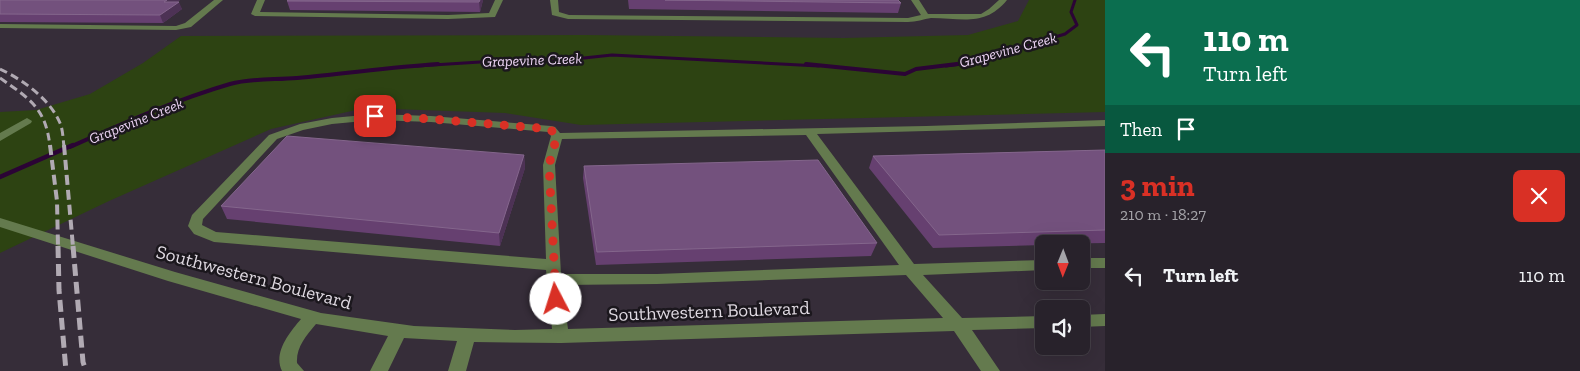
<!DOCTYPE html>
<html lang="en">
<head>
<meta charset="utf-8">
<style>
  :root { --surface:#28222b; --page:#342f37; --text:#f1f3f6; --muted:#a5a4a9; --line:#443f47; --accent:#d93025 }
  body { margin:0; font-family:"Zilla Slab",serif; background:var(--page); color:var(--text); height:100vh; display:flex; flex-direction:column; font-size:19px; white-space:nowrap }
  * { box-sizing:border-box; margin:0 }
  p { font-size:16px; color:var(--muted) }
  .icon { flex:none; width:28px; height:28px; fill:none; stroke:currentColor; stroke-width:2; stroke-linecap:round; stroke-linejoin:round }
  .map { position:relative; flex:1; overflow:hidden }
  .sheet { display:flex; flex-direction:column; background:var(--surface); width:475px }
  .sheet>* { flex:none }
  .banner { background:#0b6e4f; color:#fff; overflow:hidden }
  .needle { width:32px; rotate:181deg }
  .tools { position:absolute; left:1035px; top:235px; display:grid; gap:10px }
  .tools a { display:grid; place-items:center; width:55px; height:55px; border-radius:8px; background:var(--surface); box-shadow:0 5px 20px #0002,0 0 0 1px var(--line); font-size:25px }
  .pin { position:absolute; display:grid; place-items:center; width:42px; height:42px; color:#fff; margin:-21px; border-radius:10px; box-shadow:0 2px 8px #0006 }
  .me { position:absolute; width:55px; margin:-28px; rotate:355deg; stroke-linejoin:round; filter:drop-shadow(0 0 4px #0008) }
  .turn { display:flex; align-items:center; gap:18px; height:105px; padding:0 15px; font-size:22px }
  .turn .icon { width:65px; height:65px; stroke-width:2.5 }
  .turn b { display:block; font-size:35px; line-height:42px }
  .then { display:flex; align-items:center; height:48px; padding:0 15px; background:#0003; gap:10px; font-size:19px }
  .round { display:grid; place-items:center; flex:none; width:52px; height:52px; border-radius:8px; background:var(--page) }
  .head { display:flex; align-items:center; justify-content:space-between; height:85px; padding:0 15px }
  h1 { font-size:30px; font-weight:700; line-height:38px; color:var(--accent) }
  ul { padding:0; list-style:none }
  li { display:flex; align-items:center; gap:15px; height:75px; padding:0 15px }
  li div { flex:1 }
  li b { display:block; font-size:19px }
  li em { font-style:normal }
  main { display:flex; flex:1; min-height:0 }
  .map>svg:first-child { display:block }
</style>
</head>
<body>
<main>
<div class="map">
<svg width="1105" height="371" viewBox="0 0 1105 371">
  <rect width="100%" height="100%" fill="#362d39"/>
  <path fill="#2d4312" d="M1029 0H1105V112L581 125 505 113 365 108 271 129 109 201 0 253V112L36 110 90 94 143 63 181 36 584 35 844 38 968 35 1018 21Z"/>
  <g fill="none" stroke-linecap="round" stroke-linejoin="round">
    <path stroke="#2b0435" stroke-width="3" d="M417 66 496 61H556L612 55 819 66
      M946 66 970 63 1065 34 1077 25 1071 12 1075 0"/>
    <path stroke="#2b0435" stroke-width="4" d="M806 64 905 74 916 69 957 64
      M70 147C122 124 175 100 230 84 252 78 274 80 297 78 344 74 391 67 438 64"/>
    <path stroke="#2b0435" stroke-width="4.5" d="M0 177 73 145"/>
    <path fill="#647a4e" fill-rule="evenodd" d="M214 0H223L191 27 176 30 0 28V24L176 26 185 23Z
      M257 0H265L260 12 448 15 489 13 495 0H503L495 17 448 19 255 16 251 14Z
      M550 0H558L559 12 569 15 908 18 921 15 911 0H919L928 14H981L989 9 999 0H1007C985 27 962 18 931 18 924 19 916 22 908 22L568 19 552 15Z
      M375 114 431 116 551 126 555 127 560 133 926 126 1105 120V126L817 134 914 264 1044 260V270L923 275 962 318 1044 316V328L972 330 1000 371H981L954 331 561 343 474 342 466 371H448L457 341 404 338 388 371H370L388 336 316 324C306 336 296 347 297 363L304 371H282C273 353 289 333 301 319L168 281 0 227V218L175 272 321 313 414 326 515 330 552 329 546 270 214 242 194 234 188 226 192 215 269 135 300 124 332 118ZM375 120 431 122 548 132 551 136 543 165 546 259 216 232 202 225 203 219 277 139 303 130 332 124ZM806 135 899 265 657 274H561L555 165 562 139ZM906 275 943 318 568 329 562 285 657 284Z
      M27 118 32 121 31 123 0 141V133Z
      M1081 258H1105V268H1081Z
      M1105 314V326L1081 327V315Z"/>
    <path stroke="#b1aab3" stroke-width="3" stroke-dasharray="8 4.5" stroke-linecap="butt" d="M0 69C23 80 50 99 60 123 63 130 63 139 64 147
      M0 78C30 99 46 108 50 147"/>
    <path stroke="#b1aab3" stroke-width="4" stroke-dasharray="10 5" stroke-linecap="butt" d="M50 145 57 201 58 247
      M64 145 73 247"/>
    <path stroke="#b1aab3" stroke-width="5" stroke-dasharray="12 6" stroke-linecap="butt" d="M58 246 59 290 66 371
      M73 246 83 362 86 371"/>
  </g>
  <path fill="#664070" d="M0 0H180L177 2 182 9 163 23 0 22Z
    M288 0H483L480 12 290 10 287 1Z
    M628 0H898L901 3 898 13 629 9Z
    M1105 150V243L1044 244V245L933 248 869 168 873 156Z
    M524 155 525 168 500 246 227 219 221 206Z
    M584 166 877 243 871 256 596 265 583 178Z"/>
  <path fill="#4d3255" d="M167 0H180L167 9 164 2Z
    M480 0H483L480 12 479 2Z
    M179 2 182 9 163 23 160 15Z
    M524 155 525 168 500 246 499 233Z"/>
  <path fill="#73517d" stroke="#84668c" d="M0 0H167L164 2H179L160 15 0 14Z
    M288 0H480L479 2 287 1Z
    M665 0H898L901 3Z
    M287 136 524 155 499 233 221 206Z
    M1105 150V230L939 235 873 156Z
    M818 160 877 243 597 252 584 166Z"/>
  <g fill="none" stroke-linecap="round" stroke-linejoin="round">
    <path stroke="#d93025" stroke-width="9" stroke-dasharray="0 16.2" d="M375 116 431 119 550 129 557 136 549 165 556 299"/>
  </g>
  <g text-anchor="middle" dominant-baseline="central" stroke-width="5" stroke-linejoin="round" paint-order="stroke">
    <g font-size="15" font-style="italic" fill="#edd5f5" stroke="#1b171d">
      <text transform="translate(1008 50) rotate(-15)">Grapevine Creek</text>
      <text transform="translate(532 60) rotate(-2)">Grapevine Creek</text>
      <text transform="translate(136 121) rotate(-22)">Grapevine Creek</text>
    </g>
    <g font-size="19" fill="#dfd9e1" stroke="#1b171d">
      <text transform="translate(254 277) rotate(15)">Southwestern Boulevard</text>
      <text transform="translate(709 311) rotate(-2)">Southwestern Boulevard</text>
    </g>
  </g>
</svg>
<div class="tools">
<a><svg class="needle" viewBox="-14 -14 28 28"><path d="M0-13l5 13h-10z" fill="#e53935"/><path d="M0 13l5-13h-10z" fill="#a5a4a9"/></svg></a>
<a><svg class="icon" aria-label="sound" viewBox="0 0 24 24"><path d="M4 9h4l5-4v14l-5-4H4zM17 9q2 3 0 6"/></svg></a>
</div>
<div class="pin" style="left:375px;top:116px;background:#d93025"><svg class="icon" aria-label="arrive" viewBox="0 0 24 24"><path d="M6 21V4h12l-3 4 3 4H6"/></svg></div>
<svg class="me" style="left:556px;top:299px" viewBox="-20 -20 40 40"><circle r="19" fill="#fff"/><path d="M0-13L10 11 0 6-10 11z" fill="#d93025"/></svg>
</div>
<section class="sheet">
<div class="banner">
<div class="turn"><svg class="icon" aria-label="left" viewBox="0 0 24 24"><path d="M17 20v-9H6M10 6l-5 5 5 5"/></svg><div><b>110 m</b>Turn left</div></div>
<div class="then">Then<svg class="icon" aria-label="arrive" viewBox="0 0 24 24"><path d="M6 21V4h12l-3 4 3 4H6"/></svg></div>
</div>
<div class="head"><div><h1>3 min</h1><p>210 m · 18:27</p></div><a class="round" style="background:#d93025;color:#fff"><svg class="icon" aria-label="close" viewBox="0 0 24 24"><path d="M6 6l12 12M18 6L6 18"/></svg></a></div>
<ul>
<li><svg class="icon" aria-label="left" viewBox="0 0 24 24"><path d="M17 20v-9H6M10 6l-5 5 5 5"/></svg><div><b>Turn left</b></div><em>110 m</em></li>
</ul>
</section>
</main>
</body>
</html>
